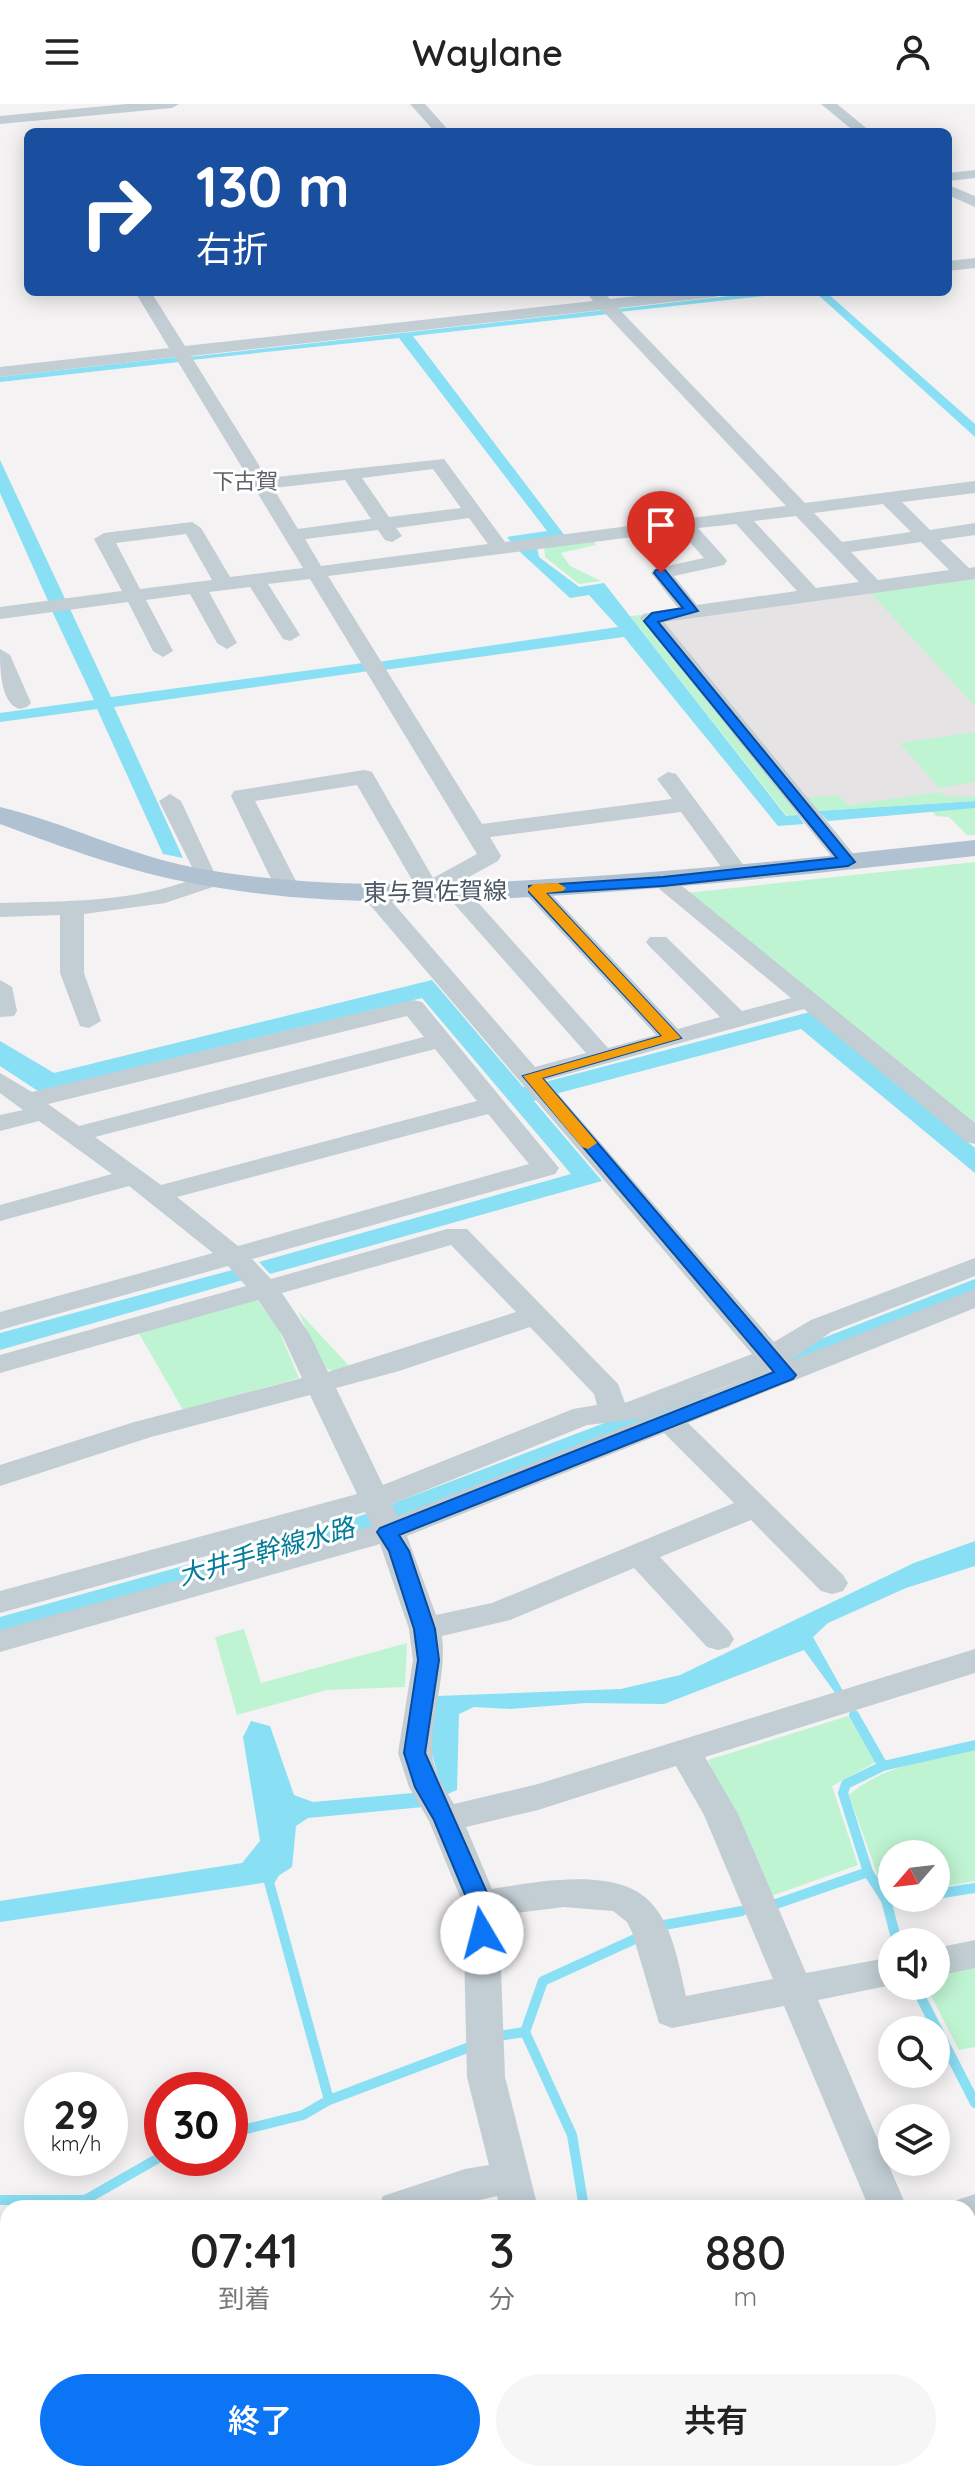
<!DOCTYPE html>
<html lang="ja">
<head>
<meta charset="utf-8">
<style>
  :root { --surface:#fff; --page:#f6f6f6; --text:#222; --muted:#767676; --accent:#0c75f5 }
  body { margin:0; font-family:Quicksand,"Noto Sans JP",sans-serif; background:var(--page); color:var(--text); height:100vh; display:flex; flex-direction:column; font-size:30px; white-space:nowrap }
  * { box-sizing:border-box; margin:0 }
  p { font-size:26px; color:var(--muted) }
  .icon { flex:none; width:44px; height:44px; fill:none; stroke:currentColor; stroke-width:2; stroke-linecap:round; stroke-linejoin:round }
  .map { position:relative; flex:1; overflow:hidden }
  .panel { position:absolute; left:0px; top:2096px; width:976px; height:282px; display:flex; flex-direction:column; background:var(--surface); border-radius:24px 24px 0 0; box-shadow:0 4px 20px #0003 }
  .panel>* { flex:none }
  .hud { position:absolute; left:24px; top:24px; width:928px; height:168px; border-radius:12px; box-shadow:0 4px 20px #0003; background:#1a4fa0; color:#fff; overflow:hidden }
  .needle { width:52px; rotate:242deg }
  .controls { position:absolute; left:878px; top:1736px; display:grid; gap:16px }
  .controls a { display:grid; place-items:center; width:72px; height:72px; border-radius:50%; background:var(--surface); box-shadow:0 4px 20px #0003; font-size:40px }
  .speed { position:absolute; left:24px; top:1968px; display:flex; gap:16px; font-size:40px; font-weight:700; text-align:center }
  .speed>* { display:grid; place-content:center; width:104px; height:104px; border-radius:50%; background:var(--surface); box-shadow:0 4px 20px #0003; line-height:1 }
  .speed small { font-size:20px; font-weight:400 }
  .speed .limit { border:12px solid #d22; background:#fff; color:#111 }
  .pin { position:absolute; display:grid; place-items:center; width:68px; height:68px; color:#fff; margin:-82px -34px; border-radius:50% 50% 50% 0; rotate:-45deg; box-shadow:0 0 8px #0007 }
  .pin .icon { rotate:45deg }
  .me { position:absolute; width:88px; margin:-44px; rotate:352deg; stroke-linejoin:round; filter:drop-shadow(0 0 6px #0008) }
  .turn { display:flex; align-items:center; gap:28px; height:168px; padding:0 40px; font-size:36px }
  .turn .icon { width:104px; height:104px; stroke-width:2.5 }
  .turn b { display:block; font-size:56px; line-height:68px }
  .eta { display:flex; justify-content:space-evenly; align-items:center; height:136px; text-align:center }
  .eta b { font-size:48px; font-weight:600; line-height:56px }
  .cta { display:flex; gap:16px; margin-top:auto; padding:16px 40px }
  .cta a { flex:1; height:92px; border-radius:48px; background:var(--accent); color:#fff; font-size:32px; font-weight:600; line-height:92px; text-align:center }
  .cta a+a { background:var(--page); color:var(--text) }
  header { display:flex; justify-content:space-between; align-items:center; height:104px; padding:0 40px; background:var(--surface); font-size:36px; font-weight:600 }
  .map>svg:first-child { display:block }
</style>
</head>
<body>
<header><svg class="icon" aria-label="menu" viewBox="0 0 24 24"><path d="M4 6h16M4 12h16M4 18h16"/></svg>Waylane<svg class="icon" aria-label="person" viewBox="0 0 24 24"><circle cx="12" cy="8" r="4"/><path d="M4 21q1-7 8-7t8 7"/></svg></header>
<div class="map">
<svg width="975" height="2377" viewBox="0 0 975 2377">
  <rect width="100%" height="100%" fill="#f4f2f2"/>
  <path fill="#e5e3e4" d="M975 472V692L813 703 660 516Z"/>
  <path fill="#bff4d2" d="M593 436 596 441 561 449 570 462 601 477 579 480 545 453 544 443Z
    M975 472V602L869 487Z
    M641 511 798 711 787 712 630 512Z
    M975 628V678L939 684 900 639Z
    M940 688 947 693 975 692V697L818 707 806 694 838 691 848 701Z
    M975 704V731H967L949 713 936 712 931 706Z
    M975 758V1024L686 789Z
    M255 1193 279 1226 299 1274 183 1306 137 1226Z
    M298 1207 352 1265 335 1269 323 1262Z
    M244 1525 261 1579 407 1539 405 1583 327 1586 237 1611 215 1533Z
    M848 1612 876 1658 832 1682 858 1761 766 1794 708 1656Z
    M975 1645V1777L936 1784V1750H892V1787L880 1778 849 1691C882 1661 933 1656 975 1645Z
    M975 1862V1943L959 1946 926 1882H936V1869Z"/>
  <path fill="#89dff4" d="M765 188H800L619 208 616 205Z
    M815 188H826L975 320V333Z
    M605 206 609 210 413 232 565 432 512 439 507 433 547 427 399 234 191 256 189 253Z
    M176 253 179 258 0 278V273Z
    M0 356 66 497 49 499 0 389Z
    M537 444 539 453 579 483 604 479 786 712 798 711 804 720 778 722 624 533 384 566 378 558 618 523 589 491 570 494 519 447Z
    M70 505 111 593 363 559 369 567 114 603 183 754 163 750 97 605 0 618V609L94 596 52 507Z
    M975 697V704L828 717 818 707Z
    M432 876 523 983H527L538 995 534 997 602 1077 270 1170 259 1158 571 1070 422 894 38 987 0 962V937L54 969Z
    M810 908 975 1044V1069L801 925 555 990 545 978Z
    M232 1166 243 1176 0 1246V1229Z
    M975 1437V1462L906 1484 828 1519 813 1533 843 1587 836 1590 804 1546 664 1600 586 1599 510 1605 474 1603 459 1610 457 1686 443 1692 430 1642 437 1592 621 1585 680 1571 914 1459Z
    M251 1617 270 1622 294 1691 313 1698 413 1689 423 1703 308 1714 296 1722 292 1763 269 1778 0 1818V1797L242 1759 260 1737 243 1633Z"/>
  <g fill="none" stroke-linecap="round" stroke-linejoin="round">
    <path stroke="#89dff4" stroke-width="10" d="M854 1611 883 1662
      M868 1768 886 1796 902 1794
      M274 1770 269 1778 329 1996
      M936 1790 975 1784
      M886 1796 897 1838
      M776 1800 868 1768 843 1689 846 1680 883 1662 975 1641
      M664 1821 742 1807
      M915 1882 975 1999
      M525 1928 572 2031 584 2104
      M505 1931 525 1928 543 1877 635 1835
      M230 2029 303 2011 329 1996 467 1944
      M0 2096H85L162 2052
      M212 2370 214 2377
      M363 2377 387 2370"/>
    <path fill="#89dff4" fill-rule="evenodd" d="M975 1175V1192L771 1274H751L748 1268 751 1262Z
      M691 1286 701 1289 705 1295 701 1301 372 1429 0 1533V1513L352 1415Z"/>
    <path fill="#c2cdd4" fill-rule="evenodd" d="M127 0H179L172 4 0 20V12Z
      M410 0H425L450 28H435Z
      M821 0H837L871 28H855Z
      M975 66V74L948 77V69Z
      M948 81 975 92V103L948 91Z
      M975 154V164L948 167V157Z
      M135 188H151L185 242 593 197 586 188H603L610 195 672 188H723L715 193 618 204 805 399 975 377V389L902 398 930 426 975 419V431L940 436 969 464 975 463V475L664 518 856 753 859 758 848 765 840 763 640 514 643 510 678 504 651 469 654 465 704 454 680 427 328 472 482 720 672 695 657 675 668 668 676 670 750 770 746 775H730L681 708 490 733 501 752 498 757 449 784H465L608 944 656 931 526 790 522 785 526 780H542L678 925 720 913 650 843 646 838 650 833H666L742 907 791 894 651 778 655 773H671L975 1019V1040L966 1038 804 905 546 976 774 1238 811 1216 975 1154V1172L831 1228 790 1257 975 1185V1204L688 1319 843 1471 848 1479 843 1487 832 1490 821 1487 751 1416 660 1453 729 1527 734 1535 729 1543 718 1546 707 1543 634 1464 510 1516 442 1532C447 1572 431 1608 432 1647 432 1665 445 1685 454 1700L538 1680 975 1545V1569L705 1653 738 1710 806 1869 892 1853V1881L818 1896 907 2104H869L784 1902 672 1924 659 1919 632 1828 627 1818 613 1807 564 1803 499 1811 505 1973 538 2104H500L497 2092 446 2104H378L383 2092 465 2065 489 2061 467 1973 463 1800 429 1717 409 1683 398 1649 413 1556 409 1525 380 1440 0 1548V1526L372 1422 365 1408 0 1509V1487L357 1390 310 1291 151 1333 0 1382V1361L131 1319 302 1274 282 1231 258 1196 0 1269V1251L246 1182 228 1162 0 1226V1208L213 1149 129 1082 0 1117V1101L112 1070 39 1017 0 1027V1011L23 1006 0 989V969L32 988 413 896 422 898 559 1064 555 1070 252 1155 271 1175 447 1125H467L618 1280 625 1299 752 1250 365 795 361 790 365 785H381L535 963 586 949 449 794 447 786 439 795H423L357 681 255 697 300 785 288 792 276 785 231 692 234 687 364 666 372 668 433 774 477 750 310 475 268 480 300 531 290 537 283 535 250 483 209 488 237 539 227 545 217 539 190 490 146 496 173 547 163 553 153 547 128 498 0 515V503L122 487 94 435 104 429 192 418 201 424 230 473 303 464 175 253 0 273V263L169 244ZM602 206 786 402 505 438 444 355 267 374 191 252ZM433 365 461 404 389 413 362 374ZM345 376 371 415 298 425 273 384ZM883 400 911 428 842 438 814 409ZM796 412 859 478 816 484 754 417ZM469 414 488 440 321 462 305 435 378 426 385 436 392 438 402 432 396 424ZM736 420 797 487 697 501 674 472 724 461 727 457 724 453 698 424ZM186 430 212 476 140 485 116 439ZM921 438 949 466 878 476 851 448ZM407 912 424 933 79 1022 48 1000ZM435 945 477 997 161 1081 95 1033ZM488 1010 529 1060 238 1142 177 1093ZM451 1141 516 1208 328 1268 310 1231 282 1189ZM530 1223 594 1290 597 1301 573 1305 383 1381 336 1284 399 1267ZM767 1266 398 1412 392 1400 587 1321 641 1315ZM664 1329 734 1399 492 1499 436 1511 407 1432ZM676 1662 704 1711 773 1875 686 1892C679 1862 673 1823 652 1800 619 1761 536 1778 492 1785L466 1723 538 1706Z
      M0 545 10 551 31 599 27 603 20 605C0 600 0 563 0 545Z
      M170 690 181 697 214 768 225 769 229 774 225 779 165 799 84 810V869L101 917 89 924 80 922 60 869V811L0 813V799C64 797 132 799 193 775L189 771 193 765 159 697Z
      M0 876 12 883 17 907 14 912 0 913Z
      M975 1836V1864L936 1872V1844Z
      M975 2090V2124L968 2126V2104H951L954 2097Z
      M968 2171 975 2173V2219L968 2216Z
      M0 2264 8 2267V2309L0 2306Z
      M975 2295V2333L968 2335V2297Z
      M75 2370H124L121 2377H74Z
      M599 2370H641L644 2377H602Z
      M692 2370H761L758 2377H689Z"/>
    <path fill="#b0c2d2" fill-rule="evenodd" d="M0 703C67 719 128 751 196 764 318 786 442 782 565 774 702 766 839 751 975 736V752C839 767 702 782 565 791 442 799 318 803 197 780 128 768 65 744 0 720Z"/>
  </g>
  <path fill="#0c75f5" stroke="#084c9f" stroke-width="2" d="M656 466H665L698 507 658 518 855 758 848 762 663 782 546 789 681 934 542 974 796 1271 793 1275 399 1431 409 1447 435 1525 439 1556 425 1649 492 1800 493 1829 490 1836H474L469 1800 434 1716 415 1683 404 1649 418 1556 414 1525 389 1447 377 1428 380 1424 774 1268 523 972 662 932 529 788V782L663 773 837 754 644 517 652 509 683 504 654 469Z"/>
  <path fill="#f59e0b" d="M558 779 566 784 563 787 546 789 681 934 542 974 597 1039 588 1045 582 1043 523 972 662 932 527 785 534 780Z"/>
  <g text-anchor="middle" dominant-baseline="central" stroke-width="6" stroke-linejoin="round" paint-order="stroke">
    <g font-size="22" fill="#5e6268" stroke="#fff">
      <text x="245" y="377">下古賀</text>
    </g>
    <g font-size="24" fill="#485661" stroke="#fff">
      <text transform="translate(435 787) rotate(-1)">東与賀佐賀線</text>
    </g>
    <g font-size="26" font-style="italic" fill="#047d9a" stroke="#fff">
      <text transform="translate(266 1447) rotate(-16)">大井手幹線水路</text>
    </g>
  </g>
</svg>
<div class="controls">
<a><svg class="needle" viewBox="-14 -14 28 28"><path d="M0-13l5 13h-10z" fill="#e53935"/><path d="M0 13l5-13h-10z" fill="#767676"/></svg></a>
<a><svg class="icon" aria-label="sound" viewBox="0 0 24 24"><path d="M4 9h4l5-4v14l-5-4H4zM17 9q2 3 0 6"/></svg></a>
<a><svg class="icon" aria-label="search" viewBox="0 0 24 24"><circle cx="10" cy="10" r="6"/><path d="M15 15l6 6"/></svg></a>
<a><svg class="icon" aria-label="layers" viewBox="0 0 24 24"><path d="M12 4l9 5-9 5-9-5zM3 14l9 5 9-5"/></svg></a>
</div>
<div class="speed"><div>29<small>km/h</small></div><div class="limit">30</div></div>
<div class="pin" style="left:661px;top:469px;background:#d93025"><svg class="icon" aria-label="arrive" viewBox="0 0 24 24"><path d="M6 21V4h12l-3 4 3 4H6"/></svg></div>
<svg class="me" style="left:482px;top:1829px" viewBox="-20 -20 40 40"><circle r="19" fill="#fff"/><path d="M0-13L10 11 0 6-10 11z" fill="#0c75f5"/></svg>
<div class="hud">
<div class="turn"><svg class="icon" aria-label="right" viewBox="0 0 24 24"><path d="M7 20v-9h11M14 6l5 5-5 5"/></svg><div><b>130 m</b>右折</div></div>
</div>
<section class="panel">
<div class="eta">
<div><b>07:41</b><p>到着</p></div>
<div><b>3</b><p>分</p></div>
<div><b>880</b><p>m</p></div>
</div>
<div class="cta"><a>終了</a><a>共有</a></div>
</section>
</div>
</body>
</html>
